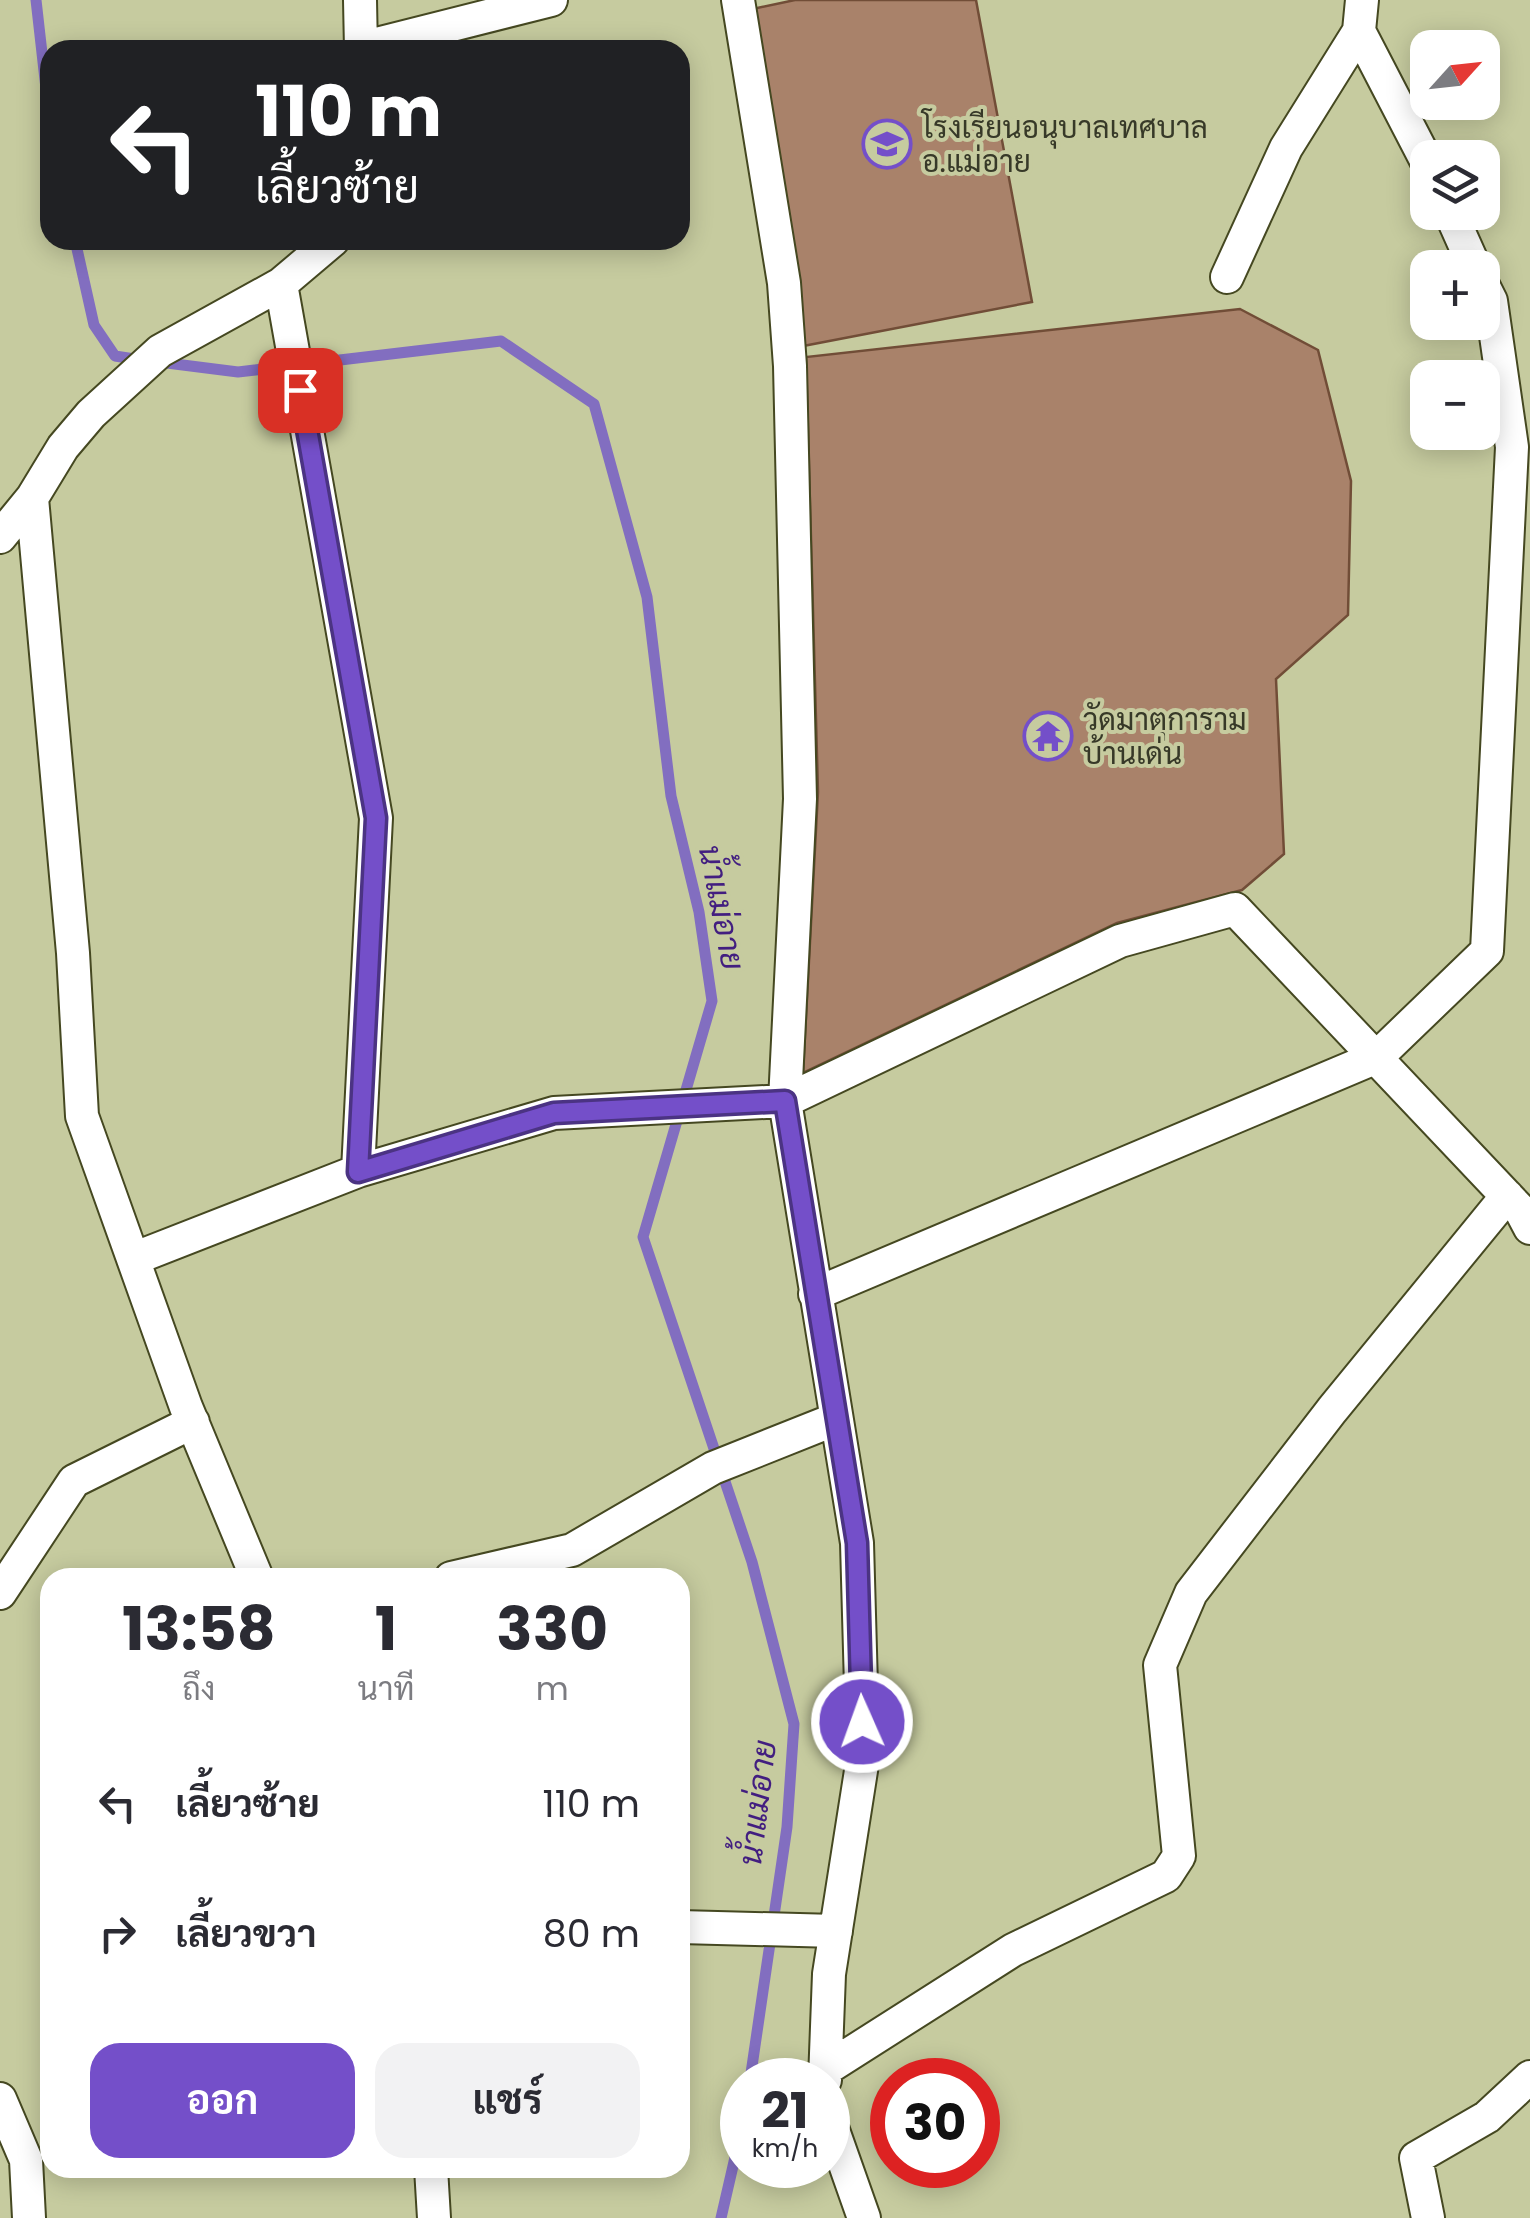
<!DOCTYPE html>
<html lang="th">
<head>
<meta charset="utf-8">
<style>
  :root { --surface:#fff; --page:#f2f2f3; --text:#2b2b33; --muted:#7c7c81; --accent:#744fc9 }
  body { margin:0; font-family:Poppins,Sarabun,sans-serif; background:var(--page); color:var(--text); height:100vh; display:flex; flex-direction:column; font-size:38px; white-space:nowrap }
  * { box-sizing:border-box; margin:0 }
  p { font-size:32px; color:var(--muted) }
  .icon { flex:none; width:55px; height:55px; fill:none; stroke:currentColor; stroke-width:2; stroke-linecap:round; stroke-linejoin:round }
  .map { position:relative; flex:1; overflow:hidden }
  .sheet { position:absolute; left:40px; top:1568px; width:650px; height:610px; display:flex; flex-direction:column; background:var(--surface); border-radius:30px; box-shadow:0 5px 25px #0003 }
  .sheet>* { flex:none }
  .top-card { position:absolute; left:40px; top:40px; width:650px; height:210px; border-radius:30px; box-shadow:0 5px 25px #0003; background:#202124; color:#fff; overflow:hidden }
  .needle { width:65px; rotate:63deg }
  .fabs { position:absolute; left:1410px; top:30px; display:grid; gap:20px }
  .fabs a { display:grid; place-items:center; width:90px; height:90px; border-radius:20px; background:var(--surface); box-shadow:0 5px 25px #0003; font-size:50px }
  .speed { position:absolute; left:720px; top:2058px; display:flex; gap:20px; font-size:50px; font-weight:700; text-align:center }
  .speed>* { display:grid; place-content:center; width:130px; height:130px; border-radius:50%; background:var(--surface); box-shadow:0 5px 25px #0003; line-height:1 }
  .speed small { font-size:25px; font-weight:400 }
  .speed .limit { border:15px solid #d22; background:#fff; color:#111 }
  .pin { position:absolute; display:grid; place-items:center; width:85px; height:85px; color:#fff; margin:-42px; border-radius:20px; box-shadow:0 5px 15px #0006 }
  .me { position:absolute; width:110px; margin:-55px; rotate:358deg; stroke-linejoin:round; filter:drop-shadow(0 0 8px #0008) }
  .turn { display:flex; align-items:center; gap:35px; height:210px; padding:0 50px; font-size:45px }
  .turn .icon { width:130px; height:130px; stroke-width:2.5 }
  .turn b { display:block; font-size:70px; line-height:85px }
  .eta { display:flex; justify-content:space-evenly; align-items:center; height:170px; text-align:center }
  .eta b { font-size:60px; font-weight:700; line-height:70px }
  .button { display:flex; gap:20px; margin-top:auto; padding:20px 50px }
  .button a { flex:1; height:115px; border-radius:30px; background:var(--accent); color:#fff; font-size:40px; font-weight:700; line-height:115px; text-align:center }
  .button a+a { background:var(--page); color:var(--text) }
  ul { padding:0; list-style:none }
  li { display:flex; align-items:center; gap:30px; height:130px; padding:0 50px }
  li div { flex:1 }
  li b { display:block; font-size:38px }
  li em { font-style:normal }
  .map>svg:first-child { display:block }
</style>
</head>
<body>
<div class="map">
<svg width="1530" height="2218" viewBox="0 0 1530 2218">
  <rect width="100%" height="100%" fill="#c6cb9f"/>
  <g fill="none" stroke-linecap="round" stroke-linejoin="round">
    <path stroke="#826ec0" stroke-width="11" d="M36 0 50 124
      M75 240 94 325 115 356 141 360
      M159 362 238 372 501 341 594 404 647 597 671 796 699 912 712 1001 643 1237 752 1562 794 1724 787 1827 750 2080
      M721 2218 742 2127"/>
  </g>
  <path fill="#a9826a" stroke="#714d37" stroke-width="2.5" d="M795 0H976L1032 302 798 347 748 10Z
    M1240 309 1318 350 1351 481 1348 615 1276 679 1284 854 1242 890 1117 923 803 1073 818 792 806 357Z"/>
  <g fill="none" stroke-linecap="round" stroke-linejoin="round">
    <g stroke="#454821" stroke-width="36">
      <path id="minor" d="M360 0 361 50
        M738 0 784 283 790 366 800 799 785 1101 857 1543 863 1758 829 1974 825 2080
        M1362 0 1359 31 1428 164
        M361 48 551 0
        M1450 212 1475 268
        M1227 277 1286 148 1359 31
        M281 284 376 818 358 1171
        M0 537 32 498
        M133 1259 358 1171 554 1113 785 1101 1120 941 1235 909 1521 1211 1530 1228
        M815 1294 1377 1057 1487 951 1512 447 1491 301 1482 283
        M257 1578 186 1407 82 1116 73 953 32 498 63 447 91 414 160 351 281 284 333 240
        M451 1578 572 1550 713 1468 836 1419
        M0 1593 74 1481 193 1422
        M680 1927 836 1931
        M826 2069 1013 1950 1166 1876 1179 1856 1160 1665 1191 1593 1332 1410 1507 1196
        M0 2099 26 2160 29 2218
        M828 2116 864 2218
        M431 2168 434 2218
        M1428 2218 1416 2158 1487 2117 1530 2077"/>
    </g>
    <use href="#minor" stroke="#fff" stroke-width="32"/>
  </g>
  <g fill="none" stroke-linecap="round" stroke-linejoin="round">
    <g stroke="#4b3383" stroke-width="25">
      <path id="route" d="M300 390 376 818 358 1172 554 1113 785 1101 857 1543 862 1722"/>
    </g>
    <use href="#route" stroke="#744fc9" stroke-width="18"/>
  </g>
  <defs>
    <g id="school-ring" transform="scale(2.5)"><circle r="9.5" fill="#c6cb9f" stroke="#744fc9" stroke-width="1.5"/><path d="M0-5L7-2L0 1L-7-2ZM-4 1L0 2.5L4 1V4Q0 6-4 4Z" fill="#744fc9"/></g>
    <g id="temple-ring" transform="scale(2.5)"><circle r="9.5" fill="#c6cb9f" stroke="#744fc9" stroke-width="1.5"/><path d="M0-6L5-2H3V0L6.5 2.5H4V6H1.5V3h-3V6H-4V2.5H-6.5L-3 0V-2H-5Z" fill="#744fc9"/></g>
  </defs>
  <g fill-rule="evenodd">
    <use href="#school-ring" x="887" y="144"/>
    <use href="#temple-ring" x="1048" y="736"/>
  </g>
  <g text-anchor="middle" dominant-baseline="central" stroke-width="8" stroke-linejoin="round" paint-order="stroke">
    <g font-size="30" fill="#373928" stroke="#c6cb9f" text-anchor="start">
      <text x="922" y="127">โรงเรียนอนุบาลเทศบาล<tspan x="922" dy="34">อ.แม่อาย</tspan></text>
      <text x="1083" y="719">วัดมาตุการาม<tspan x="1083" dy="34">บ้านเด่น</tspan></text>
    </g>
    <g font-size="32" font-style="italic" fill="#421e80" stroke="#c6cb9f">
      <text transform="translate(722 907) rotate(79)">น้ำแม่อาย</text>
      <text transform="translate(757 1803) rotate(-83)">น้ำแม่อาย</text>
    </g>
  </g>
</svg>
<div class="fabs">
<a><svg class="needle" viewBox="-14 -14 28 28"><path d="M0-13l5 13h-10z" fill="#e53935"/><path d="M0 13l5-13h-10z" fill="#7c7c81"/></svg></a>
<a><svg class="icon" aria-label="layers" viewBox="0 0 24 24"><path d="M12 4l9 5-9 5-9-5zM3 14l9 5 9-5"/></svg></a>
<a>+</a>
<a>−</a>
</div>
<div class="speed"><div>21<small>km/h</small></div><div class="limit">30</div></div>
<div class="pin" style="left:300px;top:390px;background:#d93025"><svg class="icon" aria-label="arrive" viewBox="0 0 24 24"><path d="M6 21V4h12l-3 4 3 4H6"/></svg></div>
<svg class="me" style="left:862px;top:1722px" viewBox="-20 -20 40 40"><circle r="17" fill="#744fc9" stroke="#fff" stroke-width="3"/><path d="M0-11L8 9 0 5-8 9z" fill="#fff"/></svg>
<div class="top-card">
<div class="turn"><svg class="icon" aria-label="left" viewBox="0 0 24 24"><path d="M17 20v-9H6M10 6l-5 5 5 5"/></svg><div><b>110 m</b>เลี้ยวซ้าย</div></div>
</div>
<section class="sheet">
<div class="eta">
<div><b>13:58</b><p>ถึง</p></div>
<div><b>1</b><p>นาที</p></div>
<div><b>330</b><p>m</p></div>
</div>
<ul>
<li><svg class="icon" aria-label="left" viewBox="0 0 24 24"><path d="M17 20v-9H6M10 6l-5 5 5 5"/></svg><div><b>เลี้ยวซ้าย</b></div><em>110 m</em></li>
<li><svg class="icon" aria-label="right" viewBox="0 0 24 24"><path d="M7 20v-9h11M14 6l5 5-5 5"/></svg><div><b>เลี้ยวขวา</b></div><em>80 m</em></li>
</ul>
<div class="button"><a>ออก</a><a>แชร์</a></div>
</section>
</div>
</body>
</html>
